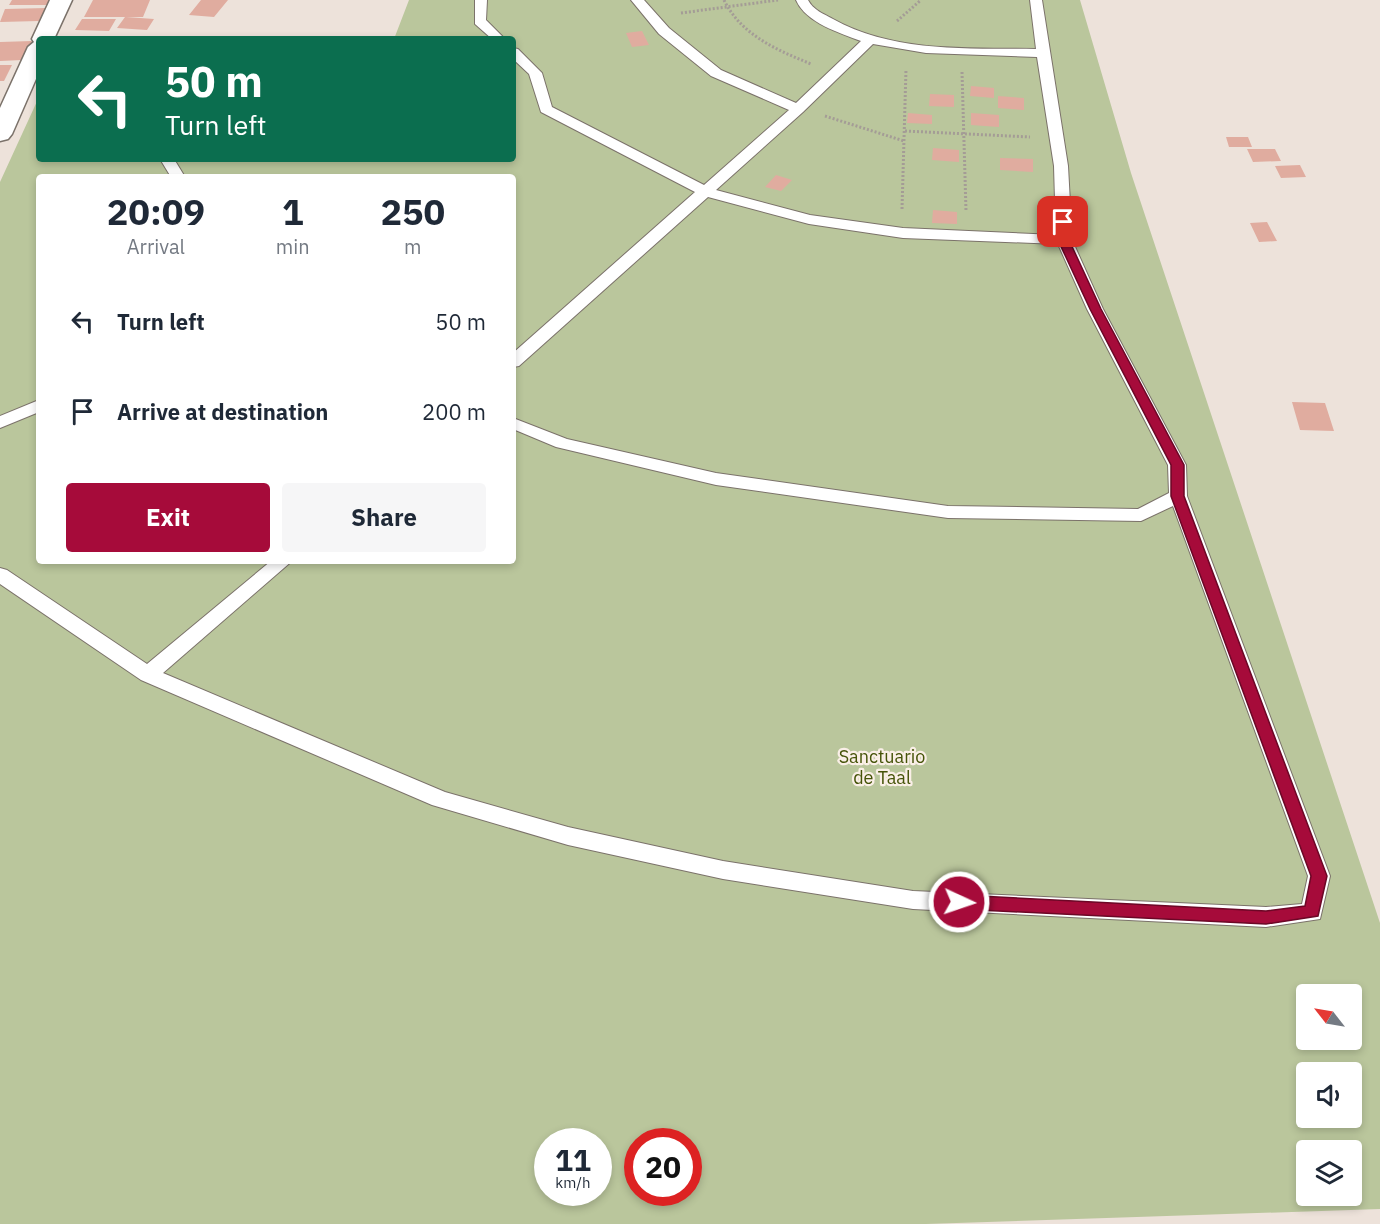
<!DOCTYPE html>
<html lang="en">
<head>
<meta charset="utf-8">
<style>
  :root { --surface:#fff; --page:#f6f6f7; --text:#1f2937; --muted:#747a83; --accent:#a60b3a }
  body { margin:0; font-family:"IBM Plex Sans",sans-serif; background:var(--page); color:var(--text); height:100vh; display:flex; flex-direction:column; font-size:22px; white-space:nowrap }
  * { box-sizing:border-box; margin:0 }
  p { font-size:20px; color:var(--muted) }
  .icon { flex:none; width:33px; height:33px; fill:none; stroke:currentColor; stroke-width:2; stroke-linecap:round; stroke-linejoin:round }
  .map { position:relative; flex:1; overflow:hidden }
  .panel { position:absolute; left:36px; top:174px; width:480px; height:390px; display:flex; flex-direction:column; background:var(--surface); border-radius:6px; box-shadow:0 3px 9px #0003 }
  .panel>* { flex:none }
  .top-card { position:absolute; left:36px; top:36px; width:480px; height:126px; border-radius:6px; box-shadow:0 3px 9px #0003; background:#0b6e4f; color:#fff; overflow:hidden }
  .needle { width:39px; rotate:301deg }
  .buttons { position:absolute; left:1296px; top:984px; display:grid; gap:12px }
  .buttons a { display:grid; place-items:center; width:66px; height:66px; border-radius:6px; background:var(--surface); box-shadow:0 3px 9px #0003; font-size:30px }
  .speed { position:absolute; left:534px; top:1128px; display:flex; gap:12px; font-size:30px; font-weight:700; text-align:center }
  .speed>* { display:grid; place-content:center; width:78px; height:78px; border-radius:50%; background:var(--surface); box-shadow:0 3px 9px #0003; line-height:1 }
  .speed small { font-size:15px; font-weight:400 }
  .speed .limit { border:9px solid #d22; background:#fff; color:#111 }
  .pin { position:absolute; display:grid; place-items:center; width:51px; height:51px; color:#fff; margin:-26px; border-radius:12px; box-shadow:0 3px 9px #0006 }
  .me { position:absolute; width:66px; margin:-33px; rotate:93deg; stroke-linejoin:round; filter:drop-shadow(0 0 4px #0008) }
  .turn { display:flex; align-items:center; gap:21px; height:126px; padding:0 30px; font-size:27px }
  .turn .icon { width:78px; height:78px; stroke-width:2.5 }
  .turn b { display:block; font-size:42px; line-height:51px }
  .eta { display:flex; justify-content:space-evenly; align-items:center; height:102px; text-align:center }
  .eta b { font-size:36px; font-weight:700; line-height:42px }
  .cta { display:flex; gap:12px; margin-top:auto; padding:12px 30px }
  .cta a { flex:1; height:69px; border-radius:6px; background:var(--accent); color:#fff; font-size:24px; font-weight:700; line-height:69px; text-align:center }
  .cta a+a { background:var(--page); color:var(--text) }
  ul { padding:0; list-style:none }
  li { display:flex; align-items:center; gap:18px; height:90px; padding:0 30px }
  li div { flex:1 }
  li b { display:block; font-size:22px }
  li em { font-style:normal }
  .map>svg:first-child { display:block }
</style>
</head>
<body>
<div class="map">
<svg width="1380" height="1224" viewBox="0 0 1380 1224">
  <rect width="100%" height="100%" fill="#ede2da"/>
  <path fill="#bac69c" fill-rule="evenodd" d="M409 0H1080L1131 173 1380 923V1209L926 1224H0V182L39 97V159H513V39H394ZM39 177H513V561H39ZM1306 994H1352V1040H1306ZM1306 1072H1352V1118H1306ZM548 1142H598V1192H548ZM638 1142H688V1192H638ZM1306 1150H1352V1196H1306Z"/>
  <path fill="#e0ac9f" d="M12 0H52L50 5H9Z
    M93 0H150L143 17H126L154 19 147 30 117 28 125 17H84Z
    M201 0H228L214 17 189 15Z
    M46 8 39 21 0 22 5 9Z
    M82 19H116L109 31 75 30Z
    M642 31 649 45 632 47 626 33Z
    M32 41 22 60 0 61V42Z
    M0 65H12L4 81H0Z
    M971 86 994 88V98L970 96Z
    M930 94 954 95V107L929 106Z
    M998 96 1024 98V110L998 108Z
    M908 113 932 115V124L907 123Z
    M971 113 999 115V127L971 125Z
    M1226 137H1248L1252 147H1229Z
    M933 148 959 150V162L932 160Z
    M1247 149H1275L1281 161 1253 162Z
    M1000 158 1033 159V172L1000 170Z
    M1300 165 1306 177 1281 178 1275 166Z
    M776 175 792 180 781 191 765 187Z
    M933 210 957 212V224L932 223Z
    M1267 222 1277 241 1259 242 1250 223Z
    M1292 402 1325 403 1334 431 1300 430Z"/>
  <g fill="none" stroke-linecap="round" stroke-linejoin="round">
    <g stroke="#7b726a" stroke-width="2">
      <path id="service" d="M475 0H487L486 20 505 39H492L475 24Z
        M631 0H644L669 28 721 70 796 103 861 41C840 33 806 23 796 0H808C813 10 824 14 833 19 894 53 969 48 1036 49L1030 0H1042L1068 166 1072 240 1103 309 1186 465 1187 496 1330 876 1320 919 1266 927 913 909 723 879 568 845 432 805 141 680 0 584V568L7 570 147 664 271 561H292L163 673 445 792 568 827 723 861 913 891 1266 907 1302 904 1308 876 1173 506 1141 521 948 518 716 485 556 447 513 429V418L567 439 716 473 948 506 1138 509 1169 493 1168 465 1087 309 1058 244 903 238 809 224 708 197 519 366 513 367V353L695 192 541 112 529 74 513 59V48L518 49 542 73 552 107 704 185 789 110 711 76 659 34ZM873 44 926 53 1037 57 1054 166 1056 235 903 228 810 215 716 190 803 112Z
        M160 159H174L185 177H171Z
        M39 400V412L0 428V416Z"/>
    </g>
    <g stroke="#7b726a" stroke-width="3">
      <path id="tertiary" d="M50 0H72L54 39H39V72L12 134 8 139 0 141V108L28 47 34 42 32 39Z"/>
    </g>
    <path stroke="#a49c96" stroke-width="3" stroke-dasharray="2 2" stroke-linecap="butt" d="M724 0C741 35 777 50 811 64
      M681 13 778 0
      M897 21 921 0
      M962 72 966 211
      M825 116 904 141
      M905 131 1030 137
      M902 209 906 69"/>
    <use href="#service" fill="#fff" fill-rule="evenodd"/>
    <use href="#tertiary" fill="#fff" fill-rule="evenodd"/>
  </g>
  <path fill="#a60b3a" stroke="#6c0726" stroke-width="1.5" d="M1063 218 1068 222 1069 240 1101 309 1184 465V496L1327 876 1318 916 1266 924 959 909 953 907 951 902 953 897 959 895 1266 911 1305 906 1311 876 1171 496V465L1090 309 1058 240V222Z"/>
  <g text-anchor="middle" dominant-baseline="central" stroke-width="4.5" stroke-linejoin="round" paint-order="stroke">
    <g font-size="18" fill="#455308" stroke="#faefe7">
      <text x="882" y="756">Sanctuario<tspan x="882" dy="21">de Taal</tspan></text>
    </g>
  </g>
</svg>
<div class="buttons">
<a><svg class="needle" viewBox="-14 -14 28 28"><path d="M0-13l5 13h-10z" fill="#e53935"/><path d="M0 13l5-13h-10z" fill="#747a83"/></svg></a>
<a><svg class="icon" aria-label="sound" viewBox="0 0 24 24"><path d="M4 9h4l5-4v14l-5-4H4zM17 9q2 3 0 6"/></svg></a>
<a><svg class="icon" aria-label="layers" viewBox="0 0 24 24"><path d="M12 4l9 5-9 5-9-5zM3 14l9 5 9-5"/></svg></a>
</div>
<div class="speed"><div>11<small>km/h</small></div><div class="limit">20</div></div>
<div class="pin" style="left:1063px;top:222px;background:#d93025"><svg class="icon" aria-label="arrive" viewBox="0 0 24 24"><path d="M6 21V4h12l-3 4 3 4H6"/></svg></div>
<svg class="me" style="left:959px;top:902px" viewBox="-20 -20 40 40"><circle r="17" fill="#a60b3a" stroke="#fff" stroke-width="3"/><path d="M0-11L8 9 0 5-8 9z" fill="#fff"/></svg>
<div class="top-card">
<div class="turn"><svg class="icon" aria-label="left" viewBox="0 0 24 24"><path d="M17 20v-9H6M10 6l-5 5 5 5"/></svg><div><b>50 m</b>Turn left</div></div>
</div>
<section class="panel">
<div class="eta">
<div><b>20:09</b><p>Arrival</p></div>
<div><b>1</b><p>min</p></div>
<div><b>250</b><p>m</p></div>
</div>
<ul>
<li><svg class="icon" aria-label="left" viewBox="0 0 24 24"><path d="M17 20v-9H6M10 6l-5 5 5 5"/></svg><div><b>Turn left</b></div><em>50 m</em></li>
<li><svg class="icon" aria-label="arrive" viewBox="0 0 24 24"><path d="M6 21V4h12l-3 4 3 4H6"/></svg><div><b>Arrive at destination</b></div><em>200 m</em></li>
</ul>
<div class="cta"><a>Exit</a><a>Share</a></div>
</section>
</div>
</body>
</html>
